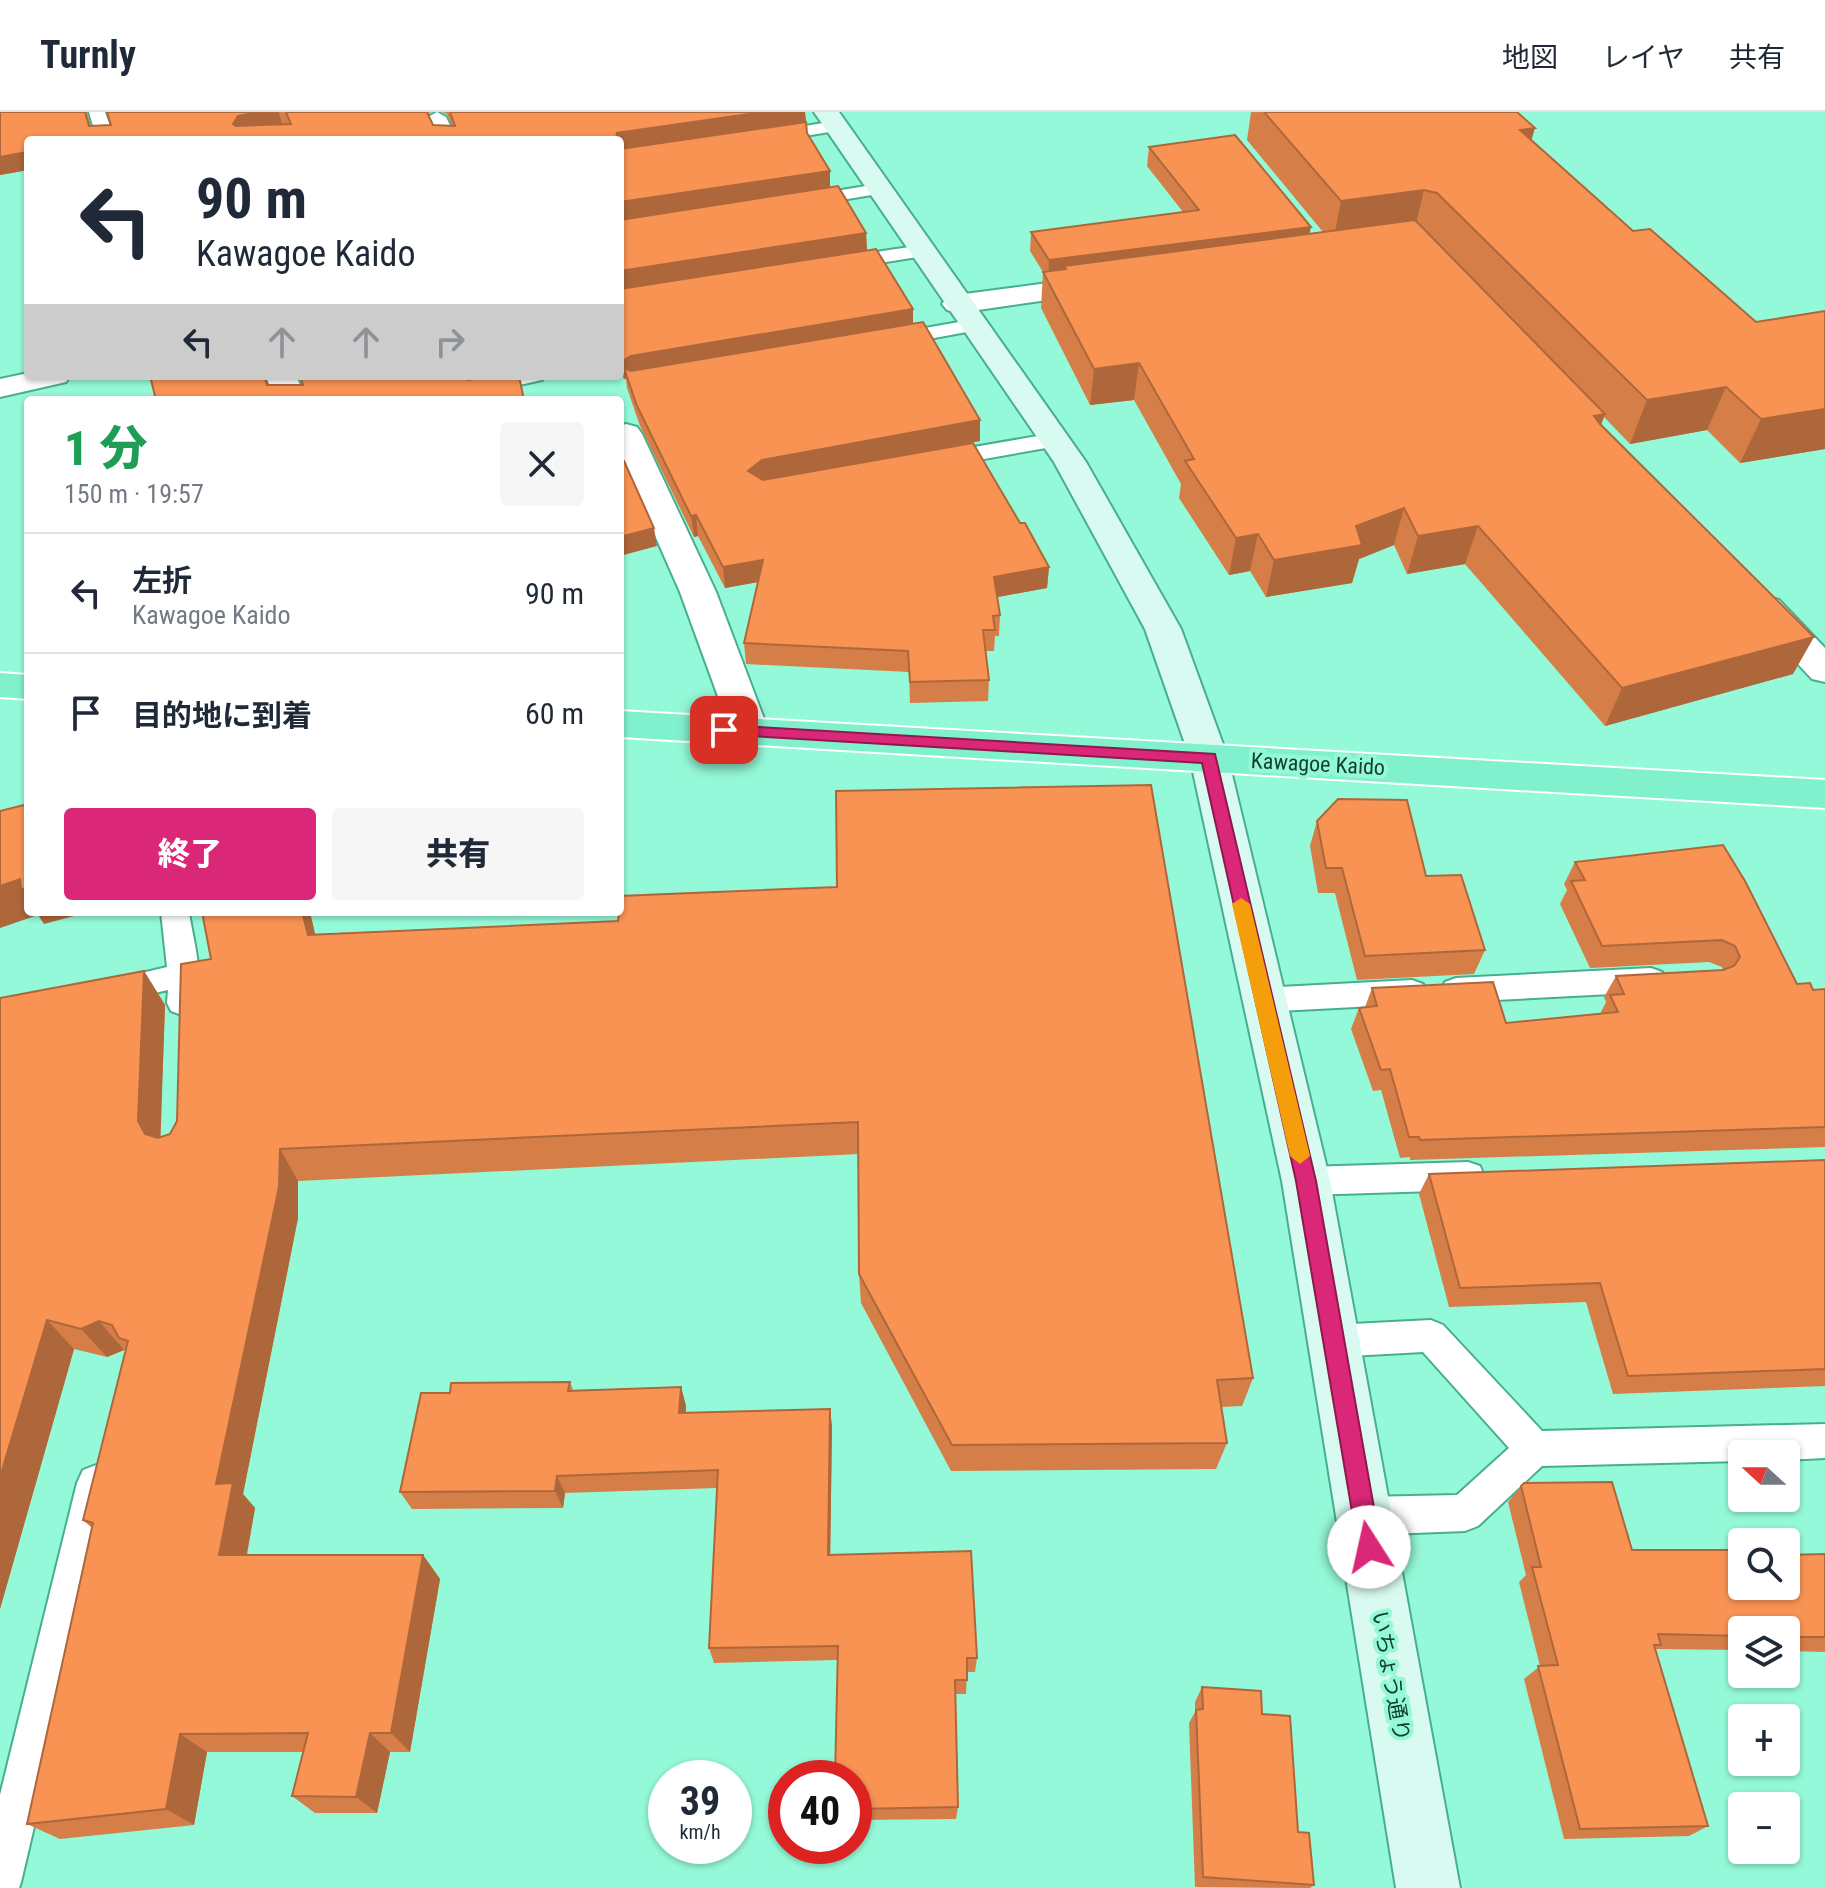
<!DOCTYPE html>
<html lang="ja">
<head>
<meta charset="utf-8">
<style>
  :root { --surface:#fff; --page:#f6f6f7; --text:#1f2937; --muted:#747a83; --line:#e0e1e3; --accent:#db2777 }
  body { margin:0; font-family:"Roboto Condensed","Noto Sans JP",sans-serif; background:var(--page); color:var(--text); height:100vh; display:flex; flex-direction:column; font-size:30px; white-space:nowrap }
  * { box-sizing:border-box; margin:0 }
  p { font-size:26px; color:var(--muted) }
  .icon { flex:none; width:44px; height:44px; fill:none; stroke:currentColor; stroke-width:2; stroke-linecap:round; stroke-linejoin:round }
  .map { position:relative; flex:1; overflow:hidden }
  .drawer { position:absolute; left:24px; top:284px; width:600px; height:520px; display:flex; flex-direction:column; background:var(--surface); border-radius:8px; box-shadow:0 2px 6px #0004 }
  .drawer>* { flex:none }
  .top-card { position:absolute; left:24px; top:24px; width:600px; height:244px; border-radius:8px; box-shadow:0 2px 6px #0004; background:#fff; color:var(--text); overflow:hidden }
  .needle { width:52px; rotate:291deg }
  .tools { position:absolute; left:1728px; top:1328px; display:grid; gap:16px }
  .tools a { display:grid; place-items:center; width:72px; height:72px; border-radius:8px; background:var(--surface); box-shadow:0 2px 6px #0004; font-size:40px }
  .speed { position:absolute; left:648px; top:1648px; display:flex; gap:16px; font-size:40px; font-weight:700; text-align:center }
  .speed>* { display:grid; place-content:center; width:104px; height:104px; border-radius:50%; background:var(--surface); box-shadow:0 2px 6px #0004; line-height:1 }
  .speed small { font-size:20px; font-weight:400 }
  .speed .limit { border:12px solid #d22; background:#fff; color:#111 }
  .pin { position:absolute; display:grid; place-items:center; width:68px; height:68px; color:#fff; margin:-34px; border-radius:16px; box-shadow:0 4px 12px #0006 }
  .me { position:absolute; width:88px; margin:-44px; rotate:350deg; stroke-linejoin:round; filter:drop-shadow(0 0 6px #0008) }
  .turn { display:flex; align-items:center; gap:28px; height:168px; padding:0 40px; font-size:36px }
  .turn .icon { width:104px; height:104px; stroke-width:2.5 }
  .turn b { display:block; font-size:56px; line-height:68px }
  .lanes { display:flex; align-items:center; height:76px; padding:0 40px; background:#0003; justify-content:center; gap:40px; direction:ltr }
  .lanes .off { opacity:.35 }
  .round { display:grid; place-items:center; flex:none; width:84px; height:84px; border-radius:8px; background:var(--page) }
  .head { display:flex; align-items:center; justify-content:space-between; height:136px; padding:0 40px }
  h1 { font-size:48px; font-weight:800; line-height:60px; color:#1e9e55 }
  .primary-button { display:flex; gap:16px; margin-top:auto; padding:16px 40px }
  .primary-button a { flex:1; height:92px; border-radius:8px; background:var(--accent); color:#fff; font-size:32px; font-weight:800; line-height:92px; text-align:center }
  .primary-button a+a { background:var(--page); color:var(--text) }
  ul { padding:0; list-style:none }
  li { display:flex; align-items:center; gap:24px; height:120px; padding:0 40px; border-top:2px solid var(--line) }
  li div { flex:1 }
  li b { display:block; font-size:30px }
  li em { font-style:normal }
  header { display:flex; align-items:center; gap:48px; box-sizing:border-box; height:112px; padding:0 40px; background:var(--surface); border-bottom:2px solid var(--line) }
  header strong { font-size:38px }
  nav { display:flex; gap:44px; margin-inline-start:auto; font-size:28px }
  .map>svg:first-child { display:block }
</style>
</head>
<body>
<header>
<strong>Turnly</strong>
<nav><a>地図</a><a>レイヤ</a><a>共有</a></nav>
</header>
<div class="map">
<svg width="1825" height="1776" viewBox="0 0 1825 1776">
  <rect width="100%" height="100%" fill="#94f9d8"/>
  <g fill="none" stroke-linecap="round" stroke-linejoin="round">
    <g stroke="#47af90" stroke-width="4">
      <path id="lane" d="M89 0H105L115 28H97Z
        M437 0 446 5 457 28H439L428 5Z
        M836 9 842 10V18L767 30 758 25 767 20Z
        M878 72 884 73V81L805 94 796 89 805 84Z
        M923 133 933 139 930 143 842 157 832 151 842 145Z
        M976 207 986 213 983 217 891 234 881 228 891 222Z
        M456 264H476L479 269 505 264H545L542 268 473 283 466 281Z
        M1055 321 1066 328 1063 333 939 355 928 348 939 341Z
        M161 800H189C193 829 207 872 193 899L182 903 171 899 167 891 168 878 111 891 100 887 96 879 100 871 167 855Z
        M1651 856 1662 860 1666 868 1662 876 1651 880 1456 890 1445 886 1441 878 1445 870 1456 866Z
        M1412 868 1423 872 1427 880 1423 888 1412 892 1262 900 1251 896 1247 888 1251 880 1262 876Z
        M1468 1050 1480 1054 1484 1064 1480 1074 1468 1078 1306 1083 1294 1079 1290 1069 1294 1059 1306 1055Z
        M1431 1208 1443 1213 1542 1319 1825 1312V1346L1786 1348V1342H1742V1349L1542 1354 1478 1414 1465 1419 1364 1423 1351 1417 1345 1404 1351 1391 1364 1385 1457 1383 1509 1336 1423 1240 1332 1245 1320 1240 1315 1229 1320 1218 1332 1213Z
        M96 1353 109 1358 115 1371 21 1770 19 1776H0V1683L77 1371 83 1358Z"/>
    </g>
    <g stroke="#47af90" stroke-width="4">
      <path id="street" d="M1100 164 1110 167 1114 173 1110 179 957 201 947 198 942 192 947 186 957 183Z
        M28 261V264H70L66 270 0 285V267Z
        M266 264H296L307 288H275Z
        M626 312 637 315 642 322 716 480 769 620 764 629 750 633 736 629 731 620 680 480 620 344V314Z
        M1766 485 1779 488 1825 536V570L1812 567 1753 504 1748 496 1753 488Z"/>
    </g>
    <g stroke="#47af90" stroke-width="4">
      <path id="secondary" d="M814 0H839L1086 350 1181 517 1228 646 1330 1069 1460 1776H1396L1282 1069 1190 646 1145 517 1054 350Z"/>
    </g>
    <g stroke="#fff" stroke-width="4">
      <path id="highway" d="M0 561 28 563V587L0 585Z
        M620 599 1825 668V696L620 625Z"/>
    </g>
    <use href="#lane" fill="#fff" fill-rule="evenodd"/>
    <use href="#street" fill="#fff" fill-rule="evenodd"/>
    <use href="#secondary" fill="#d9faf0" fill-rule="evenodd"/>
    <use href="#highway" fill="#81f0cd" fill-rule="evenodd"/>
  </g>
  <path fill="#d57e48" d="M0 0H87L91 14 111 13 107 0H431L428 2 433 13 452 14 447 2 442 0H805L807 21 830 59V75L866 121 867 139 913 212 980 329 875 348 1020 411 1049 455 1047 476 997 485 1000 503 999 524H995L994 539H986L989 568 988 589 910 591 909 560 746 552 744 531 758 470 725 476 698 424 694 425 640 314 627 276 626 267H624L620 255V177L28 28V58L0 63Z
    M1251 0H1517L1531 28 1633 119 1756 210 1825 199V337L1740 351 1707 318 1630 332 1604 305 1601 313 1793 562 1605 614 1465 452 1407 462 1394 433 1359 447 1352 471 1266 485 1250 459 1229 463 1179 386 1181 372 1134 288 1090 293 1041 196 1043 160 1030 139 1031 120 1183 100 1147 54 1149 35 1310 122 1323 120 1247 28Z
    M1317 709 1426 764 1485 838 1474 862 1357 868 1335 781H1318L1310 734Z
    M1723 733 1797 872 1813 878 1825 877V1035L1410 1048V1045L1400 1046 1381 978 1373 979 1351 917 1359 896 1365 895 1372 876 1506 911 1600 902 1606 890 1604 885 1616 864 1723 858 1722 855 1709 850 1590 856 1560 792 1567 778 1564 772 1575 750Z
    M202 800H310L315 822 618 809 1253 1266 1242 1294 1221 1295 1227 1331 1216 1357 951 1359 861 1191 859 1162V1042L298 1069V1106L243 1382 255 1396 247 1443H423L440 1467 410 1640H390L377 1701H315L292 1684 303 1640H207L194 1713 60 1727 27 1712 92 1416 83 1408 126 1239 124 1238 107 1245 74 1237 0 1497V886L144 859 165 893 160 1025 170 1022 177 1009 211 847Z
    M1825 1048V1274L1613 1282 1586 1190 1449 1195 1419 1082 1429 1062Z
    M570 1270 573 1278 681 1275 686 1294V1301L830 1297 832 1315 830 1443 977 1546 975 1560H967L966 1582H955L958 1695 956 1707 854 1708V1666L837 1548 714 1551 709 1536 717 1376 565 1381 563 1396 412 1397 400 1380 450 1281Z
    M1521 1374 1632 1438 1742 1474 1825 1442V1540L1786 1539V1518H1742V1538L1655 1537 1708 1714 1689 1724 1564 1727 1524 1567 1540 1554 1519 1470 1526 1463 1508 1390Z
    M1202 1575 1262 1602 1314 1773 1310 1776 1195 1775 1189 1611 1195 1600V1590Z"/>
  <path fill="#ae673b" d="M260 0H279L282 13 238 28 233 12 238 4Z
    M763 0H805L806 10 620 38V28H616L617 21Z
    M1535 16 1523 57 1520 18Z
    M27 40 28 58 0 63V45Z
    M830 59V76L620 108V90Z
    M1424 78 1414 120 1333 131 1341 89Z
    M1311 115 1307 134 1066 157 1064 154 1063 166 1048 168 1049 148Z
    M866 121 867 139 620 177V159Z
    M913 197V215L634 262 624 256 626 267H624L621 250 631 244Z
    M1139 251 1134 288 1090 293 1094 257Z
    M544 264H567L545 268Z
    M1726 275 1707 318 1630 332 1647 288Z
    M1825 297V337L1740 351 1761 307Z
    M1605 302 1591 339 1594 304Z
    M980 308V329L763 369 748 359 762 348Z
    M1404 396 1394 433 1359 447 1352 471 1266 485 1274 448Z
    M696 403 698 424 694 425 691 404Z
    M1478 414 1465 452 1407 462 1418 424Z
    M654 416 657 434 620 444V425Z
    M1258 422 1250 459 1229 463 1236 426Z
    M763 448 764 469 725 476 723 455Z
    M1049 455 1047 476 993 486 994 465Z
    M1814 525 1793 562 1605 614 1622 576Z
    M20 767 28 776V800H89L44 812 38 803 0 816V774Z
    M302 800H310L323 857 308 823Z
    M144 859 165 893 160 1041 145 1022 138 1009Z
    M280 1037 298 1069V1106L243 1382 255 1396 242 1467 219 1443 216 1372Z
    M47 1208 74 1237 0 1497V1365Z
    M99 1209 124 1238 107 1245 81 1217Z
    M681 1275 686 1294 684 1320 679 1301Z
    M830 1297 832 1315 830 1459 828 1443Z
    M557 1364 565 1381 563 1396 555 1379Z
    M423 1443 440 1467 410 1640 391 1621Z
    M370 1621 390 1640 377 1701 356 1685Z
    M180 1622 207 1640 194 1713 166 1697Z"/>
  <path fill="#f89354" stroke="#ae673b" stroke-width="2" d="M0 0H85L89 14 111 13 107 0H260L238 4 233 12 236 14 291 12 286 0H427L433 13 455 14 450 0H763L617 21 616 28H28V47L27 40 0 45Z
    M1264 0H1517L1535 16 1520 18 1633 119 1650 117 1756 210 1825 199V297L1761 307 1726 275 1647 288 1437 81 1424 78 1341 89Z
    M806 10 807 21 830 59 620 90V37Z
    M1235 23 1311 115 1049 148 1031 120 1199 98 1149 35Z
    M838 74 866 121 620 159V108Z
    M1415 108 1605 302 1594 304 1600 312 1814 525 1622 576 1478 414 1418 424 1404 396 1356 414 1362 433 1274 448 1258 422 1236 426 1185 349 1194 347 1139 251 1094 257 1043 160 1066 157 1064 154Z
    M876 137 913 197 631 244 621 250 620 246V177Z
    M923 210 980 308 762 348 748 359 763 368 973 331 1020 411H1025L1049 455 994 465 1000 503 993 504 995 518H983L989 568 910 570 908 539 744 531 763 448 723 455 696 403 691 404 637 294 624 256 631 259Z
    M150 264H264L267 273H303L300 264H459L468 268 488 264H519L524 288H156Z
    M624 349 654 416 620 425V350Z
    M1151 673 1253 1266 1217 1268 1227 1331 952 1333 859 1162 858 1010 280 1037 279 1075 216 1372 233 1371 219 1443H423L391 1621H370L356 1685 292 1684 308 1621 180 1622 166 1697 27 1712 93 1411 83 1408 128 1229 119 1226 112 1213 99 1209 81 1217 47 1208 0 1365V886L144 859 138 1009 145 1022 158 1026 170 1022 177 1009 181 852 211 847 202 800H302L308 823 618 809 619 800H620V784L837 775 836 679Z
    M1338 687 1407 688 1426 764 1461 763 1485 838 1365 844 1342 756H1326L1317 709Z
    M28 692V776L21 777 20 767 0 774V699Z
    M1723 733 1745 769 1797 872 1810 871 1813 878 1825 877V1015L1420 1028 1419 1025H1409L1390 957 1381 958 1359 896 1377 894 1372 876 1493 870 1506 911 1618 900 1610 883 1624 882 1616 864 1723 858 1734 854 1740 845 1735 834 1722 828 1602 834 1571 769 1585 768 1575 750Z
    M1825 1048V1257L1628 1264 1600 1171 1460 1176 1429 1062Z
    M570 1270 568 1279 681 1275 679 1301 830 1297 828 1443 971 1439 977 1546H967V1568H955L958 1695 854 1697V1666H835L838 1534 709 1536 718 1358 557 1364 555 1379 400 1380 421 1281H450L451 1271Z
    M1612 1370 1632 1438H1742V1474H1786V1443L1825 1442V1525H1786V1518H1742V1524L1658 1522 1661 1533H1654L1708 1714 1580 1717 1538 1554 1558 1553 1532 1455H1541L1521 1374 1524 1371Z
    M1202 1575 1261 1579 1262 1602 1290 1604 1298 1720 1309 1721 1314 1773 1203 1765 1196 1598 1203 1597Z"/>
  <path fill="#db2777" stroke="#8e194d" stroke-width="2" d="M724 613 1215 642 1316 1069 1381 1435 1377 1444 1369 1447 1361 1444 1358 1435 1296 1069 1202 651 718 622V615Z"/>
  <path fill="#f59e0b" d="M1241 786 1250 792 1310 1044 1300 1052 1290 1044 1232 792Z"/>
  <g text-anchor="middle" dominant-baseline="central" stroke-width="8" stroke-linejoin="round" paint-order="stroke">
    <g font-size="22" fill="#123e31" stroke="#94f9d8">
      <text transform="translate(1318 652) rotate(3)">Kawagoe Kaido</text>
      <text transform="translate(1391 1564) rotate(80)">いちょう通り</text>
    </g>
  </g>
</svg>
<div class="tools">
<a><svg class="needle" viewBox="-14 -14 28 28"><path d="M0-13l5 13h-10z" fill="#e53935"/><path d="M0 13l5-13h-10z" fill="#747a83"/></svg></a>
<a><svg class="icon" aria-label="search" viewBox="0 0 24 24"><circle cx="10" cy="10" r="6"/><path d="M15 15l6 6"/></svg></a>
<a><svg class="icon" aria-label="layers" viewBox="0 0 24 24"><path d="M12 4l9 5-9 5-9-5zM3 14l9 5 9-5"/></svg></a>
<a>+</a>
<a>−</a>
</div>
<div class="speed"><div>39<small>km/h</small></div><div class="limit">40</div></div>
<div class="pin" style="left:724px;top:618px;background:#d93025"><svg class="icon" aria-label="arrive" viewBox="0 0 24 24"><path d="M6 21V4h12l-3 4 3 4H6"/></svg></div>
<svg class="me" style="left:1369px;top:1435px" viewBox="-20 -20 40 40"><circle r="19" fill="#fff"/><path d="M0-13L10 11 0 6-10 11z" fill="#db2777"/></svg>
<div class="top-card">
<div class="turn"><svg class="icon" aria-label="left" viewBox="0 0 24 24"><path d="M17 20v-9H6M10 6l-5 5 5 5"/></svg><div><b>90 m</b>Kawagoe Kaido</div></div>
<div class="lanes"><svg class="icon" aria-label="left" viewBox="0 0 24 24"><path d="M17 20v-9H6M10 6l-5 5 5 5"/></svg><svg class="icon off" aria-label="ahead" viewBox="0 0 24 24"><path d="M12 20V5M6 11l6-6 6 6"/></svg><svg class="icon off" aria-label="ahead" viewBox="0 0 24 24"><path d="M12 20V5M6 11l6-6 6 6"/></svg><svg class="icon off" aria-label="right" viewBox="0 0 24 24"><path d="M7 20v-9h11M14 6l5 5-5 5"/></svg></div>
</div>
<section class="drawer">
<div class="head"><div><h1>1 分</h1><p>150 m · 19:57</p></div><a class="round"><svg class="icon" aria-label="close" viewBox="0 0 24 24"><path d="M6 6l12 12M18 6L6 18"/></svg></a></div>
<ul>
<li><svg class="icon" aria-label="left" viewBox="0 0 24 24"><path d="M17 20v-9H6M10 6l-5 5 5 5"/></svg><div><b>左折</b><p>Kawagoe Kaido</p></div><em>90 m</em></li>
<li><svg class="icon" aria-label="arrive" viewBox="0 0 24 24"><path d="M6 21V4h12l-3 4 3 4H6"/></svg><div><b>目的地に到着</b></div><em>60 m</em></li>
</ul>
<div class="primary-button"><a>終了</a><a>共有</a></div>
</section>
</div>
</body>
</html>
